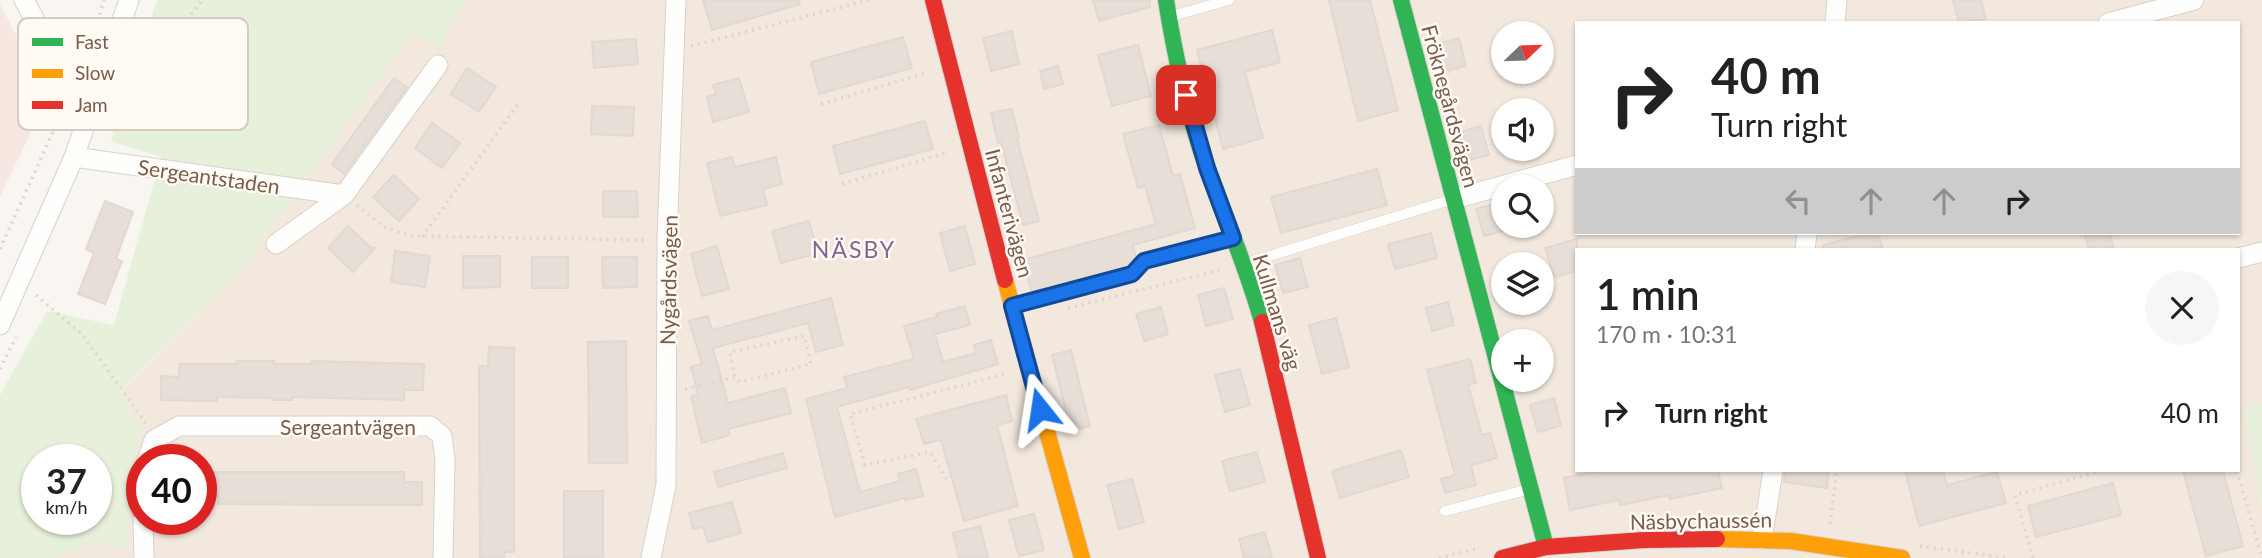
<!DOCTYPE html>
<html lang="en">
<head>
<meta charset="utf-8">
<style>
  :root { --surface:#fff; --page:#f6f6f6; --text:#222; --muted:#767676 }
  body { margin:0; font-family:Lato,sans-serif; background:var(--page); color:var(--text); height:100vh; display:flex; flex-direction:column; font-size:26px; white-space:nowrap }
  * { box-sizing:border-box; margin:0 }
  p { font-size:23px; color:var(--muted) }
  .icon { flex:none; width:38px; height:38px; fill:none; stroke:currentColor; stroke-width:2; stroke-linecap:round; stroke-linejoin:round }
  .map { position:relative; flex:1; overflow:hidden }
  .side { position:absolute; left:1575px; top:248px; width:665px; height:224px; display:flex; flex-direction:column; background:var(--surface); border-radius:0px; box-shadow:0 2px 5px #0004 }
  .side>* { flex:none }
  .top-card { position:absolute; left:1575px; top:21px; width:665px; height:214px; border-radius:0px; box-shadow:0 2px 5px #0004; background:#fff; color:var(--text); overflow:hidden }
  .needle { width:46px; rotate:67deg }
  .fabs { position:absolute; left:1491px; top:21px; display:grid; gap:14px }
  .fabs a { display:grid; place-items:center; width:63px; height:63px; border-radius:50%; background:var(--surface); box-shadow:0 2px 5px #0004; font-size:35px }
  .speed { position:absolute; left:21px; top:444px; display:flex; gap:14px; font-size:35px; font-weight:700; text-align:center }
  .speed>* { display:grid; place-content:center; width:91px; height:91px; border-radius:50%; background:var(--surface); box-shadow:0 2px 5px #0004; line-height:1 }
  .speed small { font-size:18px; font-weight:400 }
  .speed .limit { border:10px solid #d22; background:#fff; color:#111 }
  .pin { position:absolute; display:grid; place-items:center; width:60px; height:60px; color:#fff; margin:-30px; border-radius:14px; box-shadow:0 4px 10px #0006 }
  .me { position:absolute; width:77px; margin:-38px; rotate:345deg; stroke-linejoin:round; filter:drop-shadow(0 0 5px #0008) }
  .turn { display:flex; align-items:center; gap:24px; height:147px; padding:0 21px; font-size:32px }
  .turn .icon { width:91px; height:91px; stroke-width:2.5 }
  .turn b { display:block; font-size:49px; line-height:60px }
  .lanes { display:flex; align-items:center; height:66px; padding:0 21px; background:#0003; justify-content:center; gap:35px; direction:ltr }
  .lanes .off { opacity:.35 }
  .round { display:grid; place-items:center; flex:none; width:74px; height:74px; border-radius:37px; background:var(--page) }
  .headline { display:flex; align-items:center; justify-content:space-between; height:119px; padding:0 21px }
  h1 { font-size:42px; font-weight:600; line-height:52px }
  ul { padding:0; list-style:none }
  li { display:flex; align-items:center; gap:21px; height:91px; padding:0 21px }
  li div { flex:1 }
  li b { display:block; font-size:26px }
  li em { font-style:normal }
  .map>svg:first-child { display:block }
</style>
</head>
<body>
<div class="map">
<svg width="2262" height="558" viewBox="0 0 2262 558">
  <rect width="100%" height="100%" fill="#f9f5f0"/>
  <path fill="#f2e8de" fill-rule="evenodd" d="M465 0H2262V403L2244 408 2262 510V558H55L91 544 129 548V486L141 431 120 393 237 275 306 177 413 33 440 47ZM1577 23H2238V233H1577ZM1503 33H1542V72H1503ZM1503 110H1542V149H1503ZM1503 187H1542V226H1503ZM1577 250H2238V471H1577ZM1503 264H1542V303H1503ZM1503 341H1542V380H1503ZM142 460H201V520H142Z"/>
  <path fill="#f6e8e1" d="M0 4 48 96 0 197Z"/>
  <path fill="#e7f0db" fill-rule="evenodd" d="M157 0H465L440 48 413 33 306 178 237 275 120 392 141 431 129 486V548L91 544 55 558H0V395L47 311 114 325 161 157 111 141ZM37 460H96V520H37Z
    M2262 403V510L2244 407Z"/>
  <path fill="#e6ded7" stroke="#e2d8d2" stroke-width="2" d="M703 0H799L800 4 712 30Z
    M1093 0H1150V7L1099 21Z
    M1329 0H1370L1398 110 1358 121Z
    M1953 0H1981L1986 19 1959 23Z
    M1272 30 1280 62 1245 72 1263 138 1223 149 1197 50Z
    M1012 31 1019 64 991 71 983 38Z
    M903 37 912 68 819 94 811 62Z
    M1459 38 1466 66 1442 72 1434 45Z
    M636 39 638 64 594 68 592 42Z
    M1138 45 1151 96 1112 106 1098 55Z
    M1058 66 1063 84 1044 89 1040 71Z
    M467 68 496 87 479 112 451 94Z
    M394 78 407 87 344 174 332 164Z
    M739 78 749 112 713 122 707 97 716 94 713 85Z
    M592 106 634 107 633 136 591 134Z
    M1012 109 1019 138 1017 139 1039 221 1023 225 1001 142 998 143 991 113Z
    M925 121 933 149 840 174 833 146Z
    M432 123 460 143 442 168 415 148Z
    M1159 125 1173 176 1180 174 1195 228 1133 245 1136 258 1128 267 1032 293 1023 260 1156 224 1145 186 1138 188 1123 134Z
    M1481 126 1489 155 1465 161 1457 133Z
    M732 157 735 167 776 157 782 184 763 189 767 205 720 216 707 163Z
    M1377 169 1387 205 1281 233 1271 197Z
    M394 175 419 199 399 221 373 197Z
    M603 191H637L638 217H603Z
    M105 201 133 212 116 259 122 261 105 304 78 294 94 253 86 249Z
    M1503 202V231L1484 236 1476 209Z
    M809 221 818 253 781 263 772 231Z
    M348 226 371 248H375L353 272 328 248Z
    M965 226 975 264 950 271 940 233Z
    M1431 233 1437 258 1395 269 1388 244Z
    M1869 233H1878L1883 250H1823V245Z
    M2084 233H2110L2114 250H2089Z
    M1577 239V271L1554 277 1545 248Z
    M717 246 729 289 702 296 691 254Z
    M395 251 430 256 425 287 391 282Z
    M463 256H500V287L463 288Z
    M532 257H568V288H532Z
    M602 257H637V287L603 288Z
    M1300 258 1308 287 1283 293 1275 265Z
    M1224 288 1233 319 1206 326 1198 295Z
    M831 298 843 345 816 352 808 323 713 348 728 403 785 388 791 413 728 429 730 435 702 443 691 396 698 394 691 367 702 364 689 321 708 316 712 330Z
    M1448 302 1454 325 1432 331 1426 308Z
    M965 306 970 325 935 334 943 362 976 353 974 345 991 340 998 364 910 390 909 387 837 407 860 492 900 481 898 474 916 469 923 496 905 500V498L835 517 806 399 847 388 844 377 914 359 904 326 937 317 936 314Z
    M1161 307 1168 334 1144 341 1136 314Z
    M1336 318 1349 367 1322 374 1309 325Z
    M626 341 627 463H589L588 342Z
    M489 347 514 348V552H505L504 558H480L479 366H488Z
    M1071 350 1090 426 1071 431 1052 355Z
    M1470 359 1476 383 1468 385 1482 435 1490 433 1497 458 1471 465 1476 485 1445 493 1441 479 1455 475 1427 370Z
    M237 361H274V364H311V361L424 364 423 390H404V400L292 397V400H273V398L217 397V401L161 400V376L179 377 180 364H236Z
    M1240 369 1250 405 1225 412 1215 375Z
    M1006 395 1012 421 997 425 1018 506 964 521 941 440 924 444 916 419Z
    M1554 398 1561 426 1538 432 1530 405Z
    M1401 450 1409 477 1340 498 1332 471Z
    M1257 452 1265 482 1230 491 1222 461Z
    M783 453 787 468 718 487 714 472Z
    M1599 471H1718L1722 488 1670 499 1669 495 1620 505 1619 500 1570 510 1564 478Z
    M1785 471H1829L1827 488 1784 482Z
    M1905 471H1943L1947 485 1997 472 2006 503 1919 526Z
    M2183 471H2223L2243 546 2206 556Z
    M201 472H404V482H422V505L218 504V495H201Z
    M1132 479 1144 522 1119 529 1107 485Z
    M2113 483 2121 515 2036 537 2028 506Z
    M564 491H603V558H564Z
    M732 502 741 533 708 542 703 527 693 529 689 513Z
    M1034 514 1044 550 1019 556 1009 520Z
    M980 526 988 558H959L953 533Z
    M1265 532 1272 558H1244L1239 539Z"/>
  <g fill="none" stroke-linecap="round" stroke-linejoin="round">
    <g stroke="#d7d1cb" stroke-width="11">
      <path id="lane" d="M1172 16 1229 0
        M1247 263 1453 199
        M1016 305 1132 274 1144 261 1233 238
        M1445 511 1530 489"/>
    </g>
    <g stroke="#d7d1cb" stroke-width="21">
      <path id="street" d="M24 0 54 56 105 72
        M1835 23 1837 0
        M2108 23 2194 0
        M74 157 344 195
        M1454 199 1577 165
        M276 244 344 195 438 65
        M1805 250 1807 233
        M2238 258 2262 252
        M0 325 74 157 129 0
        M147 460 154 440 179 426H430L442 436 445 460 443 558
        M143 520 144 558
        M1762 539 1773 471
        M651 558 666 485 667 240 676 0"/>
    </g>
    <g stroke="#d9d2cb" stroke-width="18">
      <path id="fast" d="M1166 0C1174 51 1185 102 1201 151 1221 208 1246 264 1262 322
        M1401 0 1546 547"/>
    </g>
    <g stroke="#d9d2cb" stroke-width="18">
      <path id="slow" d="M1005 280 1082 558
        M1717 539 1791 541 1902 558"/>
    </g>
    <g stroke="#d9d2cb" stroke-width="18">
      <path id="jam" d="M933 0 1005 280
        M1262 322 1318 558
        M1502 558 1546 547 1644 540 1717 539"/>
    </g>
    <path stroke="#dcd5d0" stroke-width="3.5" stroke-dasharray="2 5" stroke-linecap="butt" d="M132 44 165 40 179 30 202 0
      M691 46 869 0
      M89 48 104 0
      M821 104 928 72
      M842 184 948 152
      M357 205 384 227 411 236 648 240
      M422 237 518 104
      M0 249 76 81
      M36 295 81 333 146 423
      M1068 308 1221 270
      M0 369 16 337
      M685 389 735 377 740 382 811 364 804 336 730 352 735 377
      M2237 471 2262 558
      M947 479 930 452 865 465 850 414 1006 374
      M1830 524 1837 471
      M1920 546 2008 558
      M1439 558 1480 548
      M2033 558 2015 495 2100 471"/>
    <use href="#lane" stroke="#fefefd" stroke-width="10"/>
    <use href="#street" stroke="#fefefd" stroke-width="19"/>
    <use href="#fast" stroke="#30b455" stroke-width="16"/>
    <use href="#slow" stroke="#ff9f0a" stroke-width="16"/>
    <use href="#jam" stroke="#e5322d" stroke-width="16"/>
  </g>
  <g fill="none" stroke-linecap="round" stroke-linejoin="round">
    <g stroke="#114b97" stroke-width="18">
      <path id="route" d="M1040 409 1012 306 1132 274 1144 261 1233 238 1207 168 1186 95"/>
    </g>
    <use href="#route" stroke="#1a73e8" stroke-width="12"/>
  </g>
  <g text-anchor="middle" dominant-baseline="central" stroke-width="5" stroke-linejoin="round" paint-order="stroke">
    <g font-size="21" fill="#7a5c4d" stroke="#fffaf3">
      <text transform="translate(1451 106) rotate(75)">Fröknegårdsvägen</text>
      <text transform="translate(209 176) rotate(8)">Sergeantstaden</text>
      <text transform="translate(1010 213) rotate(75)">Infanterivägen</text>
      <text transform="translate(668 280) rotate(-89)">Nygårdsvägen</text>
      <text transform="translate(1278 312) rotate(73)">Kullmans väg</text>
      <text x="348" y="426">Sergeantvägen</text>
      <text transform="translate(1701 520) rotate(-1)">Näsbychaussén</text>
    </g>
    <g font-size="23" letter-spacing="2" fill="#846695" stroke="#fffaf3">
      <text x="854" y="249">NÄSBY</text>
    </g>
  </g>
  <rect x="18" y="18" width="230" height="112" rx="10" fill="#fffaf3" stroke="#d7cbc1" stroke-width="2"/>
  <rect x="32" y="38" width="31" height="8" fill="#30b455"/>
  <rect x="32" y="69" width="31" height="9" fill="#ff9f0a"/>
  <rect x="32" y="101" width="31" height="8" fill="#e5322d"/>
  <g font-size="19" fill="#7a5c4d">
    <text x="75" y="49">Fast</text>
    <text x="75" y="80">Slow</text>
    <text x="75" y="112">Jam</text>
  </g>
</svg>
<div class="fabs">
<a><svg class="needle" viewBox="-14 -14 28 28"><path d="M0-13l5 13h-10z" fill="#e53935"/><path d="M0 13l5-13h-10z" fill="#767676"/></svg></a>
<a><svg class="icon" aria-label="sound" viewBox="0 0 24 24"><path d="M4 9h4l5-4v14l-5-4H4zM17 9q2 3 0 6"/></svg></a>
<a><svg class="icon" aria-label="search" viewBox="0 0 24 24"><circle cx="10" cy="10" r="6"/><path d="M15 15l6 6"/></svg></a>
<a><svg class="icon" aria-label="layers" viewBox="0 0 24 24"><path d="M12 4l9 5-9 5-9-5zM3 14l9 5 9-5"/></svg></a>
<a>+</a>
</div>
<div class="speed"><div>37<small>km/h</small></div><div class="limit">40</div></div>
<div class="pin" style="left:1186px;top:95px;background:#d93025"><svg class="icon" aria-label="arrive" viewBox="0 0 24 24"><path d="M6 21V4h12l-3 4 3 4H6"/></svg></div>
<svg class="me" style="left:1040px;top:409px" viewBox="-20 -20 40 40"><path d="M0-17L14 15 0 8-14 15z" fill="#1a73e8" stroke="#fff" stroke-width="4"/></svg>
<div class="top-card">
<div class="turn"><svg class="icon" aria-label="right" viewBox="0 0 24 24"><path d="M7 20v-9h11M14 6l5 5-5 5"/></svg><div><b>40 m</b>Turn right</div></div>
<div class="lanes"><svg class="icon off" aria-label="left" viewBox="0 0 24 24"><path d="M17 20v-9H6M10 6l-5 5 5 5"/></svg><svg class="icon off" aria-label="ahead" viewBox="0 0 24 24"><path d="M12 20V5M6 11l6-6 6 6"/></svg><svg class="icon off" aria-label="ahead" viewBox="0 0 24 24"><path d="M12 20V5M6 11l6-6 6 6"/></svg><svg class="icon" aria-label="right" viewBox="0 0 24 24"><path d="M7 20v-9h11M14 6l5 5-5 5"/></svg></div>
</div>
<section class="side">
<div class="headline"><div><h1>1 min</h1><p>170 m · 10:31</p></div><a class="round"><svg class="icon" aria-label="close" viewBox="0 0 24 24"><path d="M6 6l12 12M18 6L6 18"/></svg></a></div>
<ul>
<li><svg class="icon" aria-label="right" viewBox="0 0 24 24"><path d="M7 20v-9h11M14 6l5 5-5 5"/></svg><div><b>Turn right</b></div><em>40 m</em></li>
</ul>
</section>
</div>
</body>
</html>
